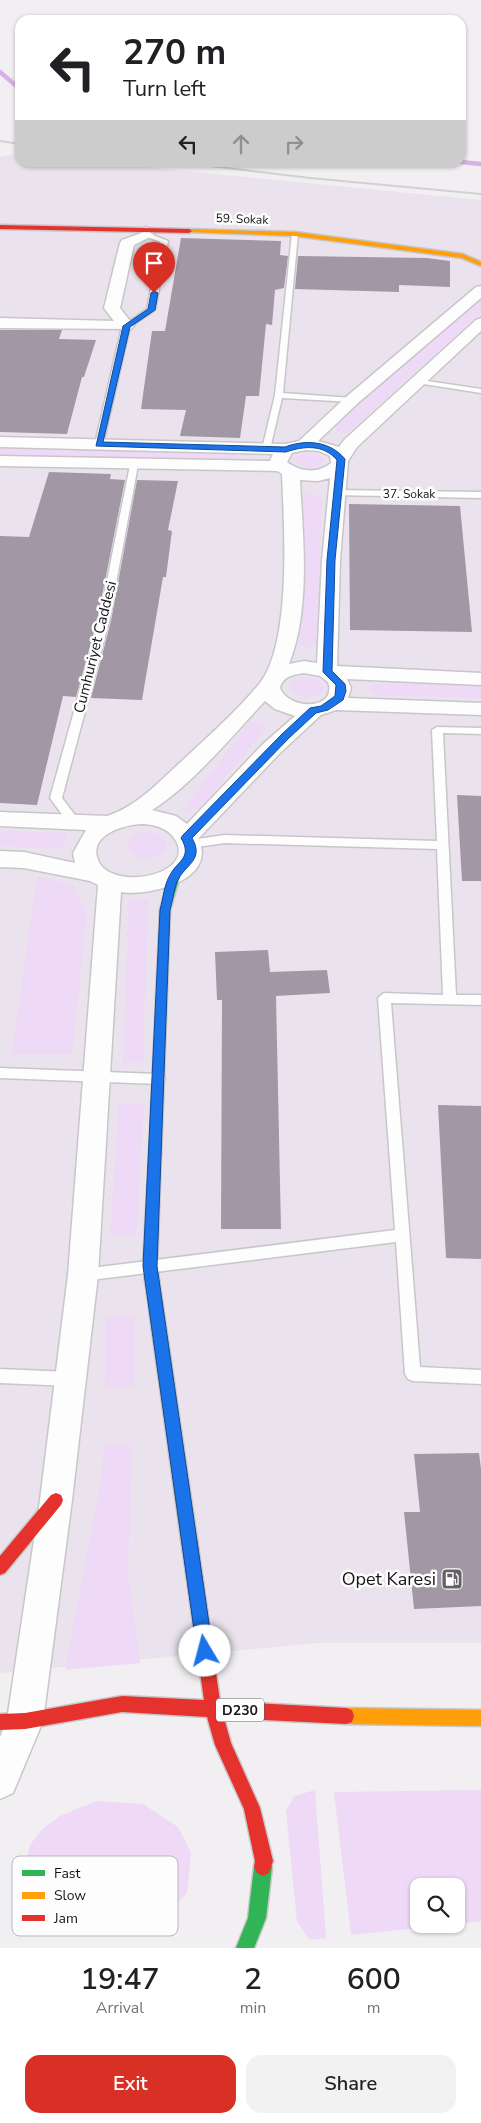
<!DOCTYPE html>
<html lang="en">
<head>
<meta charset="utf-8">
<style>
  :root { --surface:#fff; --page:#f2f2f2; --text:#202124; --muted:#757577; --accent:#d93025 }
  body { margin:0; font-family:"Nunito Sans",sans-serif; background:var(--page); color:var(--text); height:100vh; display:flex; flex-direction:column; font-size:19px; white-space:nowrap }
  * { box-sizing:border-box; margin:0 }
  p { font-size:16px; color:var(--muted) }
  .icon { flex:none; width:28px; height:28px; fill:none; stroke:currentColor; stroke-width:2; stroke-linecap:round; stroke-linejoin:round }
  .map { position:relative; height:1948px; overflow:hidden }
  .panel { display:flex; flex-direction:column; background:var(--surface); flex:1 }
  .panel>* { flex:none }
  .top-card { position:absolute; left:15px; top:15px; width:451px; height:152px; border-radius:15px; box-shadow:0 1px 4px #0004; background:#fff; color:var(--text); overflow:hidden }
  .buttons { position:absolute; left:410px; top:1878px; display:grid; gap:10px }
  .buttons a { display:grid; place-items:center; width:55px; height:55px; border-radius:10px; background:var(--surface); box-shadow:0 1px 4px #0004; font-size:25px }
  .pin { position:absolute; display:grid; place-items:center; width:42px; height:42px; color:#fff; margin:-51px -21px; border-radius:50% 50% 50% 0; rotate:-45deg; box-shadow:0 0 5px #0007 }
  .pin .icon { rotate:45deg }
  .me { position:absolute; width:55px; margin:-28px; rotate:352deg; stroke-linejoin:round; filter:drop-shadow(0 0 4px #0008) }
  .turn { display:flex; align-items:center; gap:18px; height:105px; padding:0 25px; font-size:22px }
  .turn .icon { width:65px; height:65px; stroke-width:2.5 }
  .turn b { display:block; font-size:35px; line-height:42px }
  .lanes { display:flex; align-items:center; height:48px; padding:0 25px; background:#0003; justify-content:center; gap:25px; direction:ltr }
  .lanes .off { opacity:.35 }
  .eta { display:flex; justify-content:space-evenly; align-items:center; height:85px; text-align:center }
  .eta b { font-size:30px; font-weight:600; line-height:35px }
  .action { display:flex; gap:10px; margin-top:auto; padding:10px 25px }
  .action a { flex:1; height:58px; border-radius:15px; background:var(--accent); color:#fff; font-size:20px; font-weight:600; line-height:58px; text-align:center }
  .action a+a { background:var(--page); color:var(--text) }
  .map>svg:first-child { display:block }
</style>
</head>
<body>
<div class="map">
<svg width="481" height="1948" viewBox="0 0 481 1948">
  <rect width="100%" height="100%" fill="#f2eff3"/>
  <path fill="#eae3ed" d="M17 154H20V162L103 163 481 200V1643H317L0 1673V157Z"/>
  <path fill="#eed9f6" d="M481 299V313L347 433 337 432 335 426 464 311Z
    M0 446 236 453 241 458 233 461 0 455Z
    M304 453 319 454 325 461C318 471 301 470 294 460L297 456Z
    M307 494 317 495 322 499 316 643 309 648 297 643 303 497Z
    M309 677 322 683 324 690 322 693 307 698 292 693 289 686 293 680Z
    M374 683 481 686V698L377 695 370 692 369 687Z
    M250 721 263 723 265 729 199 809 191 811 184 808Z
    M0 830 67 833 64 849 0 846Z
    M143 832C153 832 161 833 167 843L165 851C154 861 138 861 128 850V842L131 837Z
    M37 876 73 885 87 912 72 1054H12Z
    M129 900H148L143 1062 123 1063Z
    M119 1104H144L136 1236H110Z
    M134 1316V1386L105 1387 106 1317Z
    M104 1445 132 1446 128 1573 140 1663 65 1670 102 1475Z
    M315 1790 326 1938 310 1940 297 1922 286 1811 294 1796Z
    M481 1790V1921L456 1924V1886H419V1924H455L351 1935 334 1792Z
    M97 1801 143 1804 178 1827 191 1853 187 1893 158 1923 118 1936H90L60 1929 30 1905 25 1884V1866L30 1845 42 1829 60 1816Z"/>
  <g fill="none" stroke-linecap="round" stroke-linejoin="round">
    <path stroke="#d7b1e4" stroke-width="4.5" d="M0 72 20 89
      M461 162 481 164"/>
  </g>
  <path fill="#a297a5" d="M181 238 281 241 280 255 288 256 284 288 275 290 272 325 266 324 259 396H246L240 438 180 436 186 410 141 409 152 331H165Z
    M298 256 427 258 450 261V287L399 285V292L295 289Z
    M0 330H62L59 339 96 340 84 377H82L67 434 0 432Z
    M49 472 111 474 110 479 125 480 97 621 76 697 63 696 37 805 0 803V536L29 537Z
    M137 480 178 481 168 530 172 531 166 577H163L142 700 91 698 111 621Z
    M349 504 460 506 472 632 350 630Z
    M457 795 481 796V881H462Z
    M268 950 270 972 327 970 330 993 276 996 281 1229H221L222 1000H217L215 952Z
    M438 1105 481 1106V1259L446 1258Z
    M479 1453 481 1469V1606L414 1609 404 1512H420L414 1454Z"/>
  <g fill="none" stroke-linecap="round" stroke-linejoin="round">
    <g stroke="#c8c6c9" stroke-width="3">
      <path id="lane" d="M146 227 149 229 150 234 168 241 155 310 130 327 103 444 99 447 95 444 122 326 147 309 160 242 145 236 143 229Z
        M295 232 298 234 283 393 352 398 356 400 352 402 282 398 270 449 266 452 262 449 275 395 292 234Z
        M414 379 481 389V393L417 383 413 381Z
        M134 462 138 465 109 621 62 798 80 822 74 826 70 825 50 798 99 621 130 465Z
        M337 490 481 492V498L334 495 333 493Z
        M437 727 481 728V734L443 733 456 995H481V1005L391 1003 420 1367 481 1370V1384L413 1381 408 1379 405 1374 396 1242 83 1281 78 1279 76 1275 78 1271 83 1269 395 1230 378 998 384 993 443 995 437 849 225 843 190 848 184 844 190 840 225 835 437 841 432 730Z
        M0 1068 158 1074 163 1075 165 1079 163 1083 158 1084 0 1078Z
        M0 1369 70 1372 75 1374 78 1379 75 1384 70 1386 0 1383Z"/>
    </g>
    <g stroke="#c8c6c9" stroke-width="3">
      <path id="street" d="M147 231 154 235 134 245 120 308 134 326 131 329 0 328V318L114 321 104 308 120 243 122 240Z
        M481 286V298L358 403 318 441 339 447 344 440 476 320 481 318V331L357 447 348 461 340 560 337 666 481 673V685L347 679 351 688 348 698 481 703V715L336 710 321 715 279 754 198 839C219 880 148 897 121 892L98 1275 72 1500 43 1721 13 1793 0 1799V1737L7 1720 40 1500 68 1275 98 885 90 881 24 868 0 867V851L24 852 75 863 73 853 86 830 0 826V812L107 816C137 807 162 779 185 758 209 736 240 708 260 683 292 641 284 526 282 474L277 471 0 466V456L270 461 273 454 0 447V437L285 444 299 441 346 397 476 287ZM306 450 319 451 330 456 331 463C318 474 300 472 287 462L292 453ZM330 478 322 560 317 663 304 661 289 664C311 608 303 539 300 480L318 481ZM304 673 320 676 328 682C338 710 289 711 280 688 283 676 293 675 304 673ZM265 701 275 709 295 716 263 744 187 824 176 816 152 810C191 786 233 735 265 701ZM144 824C156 825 167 828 174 838 201 876 106 894 97 857 91 833 127 824 144 824Z"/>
    </g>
    <g stroke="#c8c6c9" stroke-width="3">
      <path id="fast" d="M175 872 180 876 170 910 161 1155 159 1159 155 1160 151 1159 149 1155 160 910 170 876Z
        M263 1858 269 1861 272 1867 266 1918 254 1948H236L248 1918 254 1867 257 1861Z"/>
    </g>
    <g stroke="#c8c6c9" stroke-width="3">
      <path id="slow" d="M189 229 295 232 463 254 481 262V266L462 258 295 236 187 232V230Z
        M155 1150 159 1151 161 1155 157 1266 197 1539 194 1544 189 1546 184 1544 181 1539 143 1266 149 1155 151 1151Z
        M346 1708 481 1710V1726L346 1724 340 1722 338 1716 340 1710Z"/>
    </g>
    <g stroke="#c8c6c9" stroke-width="3">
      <path id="jam" d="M0 225 189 229 192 231 189 233 0 229Z
        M56 1493 61 1495 63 1500 61 1505 5 1573 0 1575V1556L51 1495Z
        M189 1532 194 1534 197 1539 220 1701 346 1708 352 1710 354 1716 352 1722 346 1724 224 1718 231 1743 260 1808 273 1861 269 1873 263 1876 257 1873 254 1867 255 1861 244 1809 215 1745 207 1717 122 1712 25 1729 0 1730V1714L25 1713 122 1696 204 1700 181 1539 184 1534Z"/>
    </g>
    <use href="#lane" fill="#fdfdfd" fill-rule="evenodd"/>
    <use href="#street" fill="#fdfdfd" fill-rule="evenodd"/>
    <use href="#fast" fill="#30b455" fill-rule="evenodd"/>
    <use href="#slow" fill="#ff9f0a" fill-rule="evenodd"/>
    <use href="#jam" fill="#e5322d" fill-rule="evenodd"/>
    <path stroke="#d2d1d2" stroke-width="2" d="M0 141 20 144
      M176 162 310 178 481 194"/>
  </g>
  <path fill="#1a73e8" stroke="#114b97" d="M154 291 158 293 155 310 130 327 103 442 285 447C306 439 330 441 345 459L335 560 332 671 345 684 346 691 343 700 328 710 316 713 289 738 192 838C204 859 187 864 179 878 174 886 173 900 170 910L157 1266 213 1651 210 1656 205 1659 199 1656 197 1651 143 1266 160 910C163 899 164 885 170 875 177 861 193 858 181 838L183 835 282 734 310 708 321 706 335 696 336 685 323 672 327 560 337 460C323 444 304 446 286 452L96 446 123 326 148 309 151 293Z"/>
  <defs>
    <g id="fuel-square" transform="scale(1.125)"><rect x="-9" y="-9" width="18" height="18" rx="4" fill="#636164" stroke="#fefdfe"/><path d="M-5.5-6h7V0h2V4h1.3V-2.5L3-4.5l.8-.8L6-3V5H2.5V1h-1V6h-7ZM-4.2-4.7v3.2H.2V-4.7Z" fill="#fff"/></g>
  </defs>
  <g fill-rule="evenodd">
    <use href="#fuel-square" x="452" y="1579"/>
  </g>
  <g text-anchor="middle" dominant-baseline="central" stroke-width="5" stroke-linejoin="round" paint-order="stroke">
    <g font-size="12" fill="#161417" stroke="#fefdfe">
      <text transform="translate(242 219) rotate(2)">59. Sokak</text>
      <text x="409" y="494">37. Sokak</text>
    </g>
    <rect fill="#fefdfe" stroke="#5c5a5c" stroke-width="1" x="216" y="1698.5" width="48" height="23" rx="4"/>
    <g font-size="14" font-weight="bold" fill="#161417">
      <text x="240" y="1710">D230</text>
    </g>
    <g font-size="15" fill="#161417" stroke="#fefdfe">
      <text transform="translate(95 647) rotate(-76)">Cumhuriyet Caddesi</text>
    </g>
    <g font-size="18" fill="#161417" stroke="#fefdfe" text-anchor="end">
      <text x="436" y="1579">Opet Karesi</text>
    </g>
  </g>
  <rect x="12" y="1856" width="166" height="80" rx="8" fill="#fefdfe" stroke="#b8b7b9" stroke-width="1"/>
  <rect x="22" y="1870" width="23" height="6" fill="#30b455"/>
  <rect x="22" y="1892" width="23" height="7" fill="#ff9f0a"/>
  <rect x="22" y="1915" width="23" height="6" fill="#e5322d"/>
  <g font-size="14" fill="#161417">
    <text x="54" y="1878">Fast</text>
    <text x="54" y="1900">Slow</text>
    <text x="54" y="1923">Jam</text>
  </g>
</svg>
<div class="buttons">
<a><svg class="icon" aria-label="search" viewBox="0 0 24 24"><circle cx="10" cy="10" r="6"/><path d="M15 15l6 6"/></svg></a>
</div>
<div class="pin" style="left:154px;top:293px;background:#d93025"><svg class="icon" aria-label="arrive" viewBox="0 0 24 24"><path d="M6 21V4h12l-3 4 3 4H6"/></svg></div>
<svg class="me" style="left:205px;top:1651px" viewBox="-20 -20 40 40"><circle r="19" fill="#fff"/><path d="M0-13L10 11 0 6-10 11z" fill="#1a73e8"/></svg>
<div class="top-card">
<div class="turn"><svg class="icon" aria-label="left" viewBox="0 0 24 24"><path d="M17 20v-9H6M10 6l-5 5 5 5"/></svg><div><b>270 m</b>Turn left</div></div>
<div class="lanes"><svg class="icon" aria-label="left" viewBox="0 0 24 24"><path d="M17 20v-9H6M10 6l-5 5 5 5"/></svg><svg class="icon off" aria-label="ahead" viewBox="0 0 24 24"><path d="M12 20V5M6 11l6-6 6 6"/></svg><svg class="icon off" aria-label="right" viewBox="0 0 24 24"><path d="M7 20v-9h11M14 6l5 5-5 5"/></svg></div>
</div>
</div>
<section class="panel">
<div class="eta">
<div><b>19:47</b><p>Arrival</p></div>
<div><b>2</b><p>min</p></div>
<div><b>600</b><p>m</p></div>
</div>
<div class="action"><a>Exit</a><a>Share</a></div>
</section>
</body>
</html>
